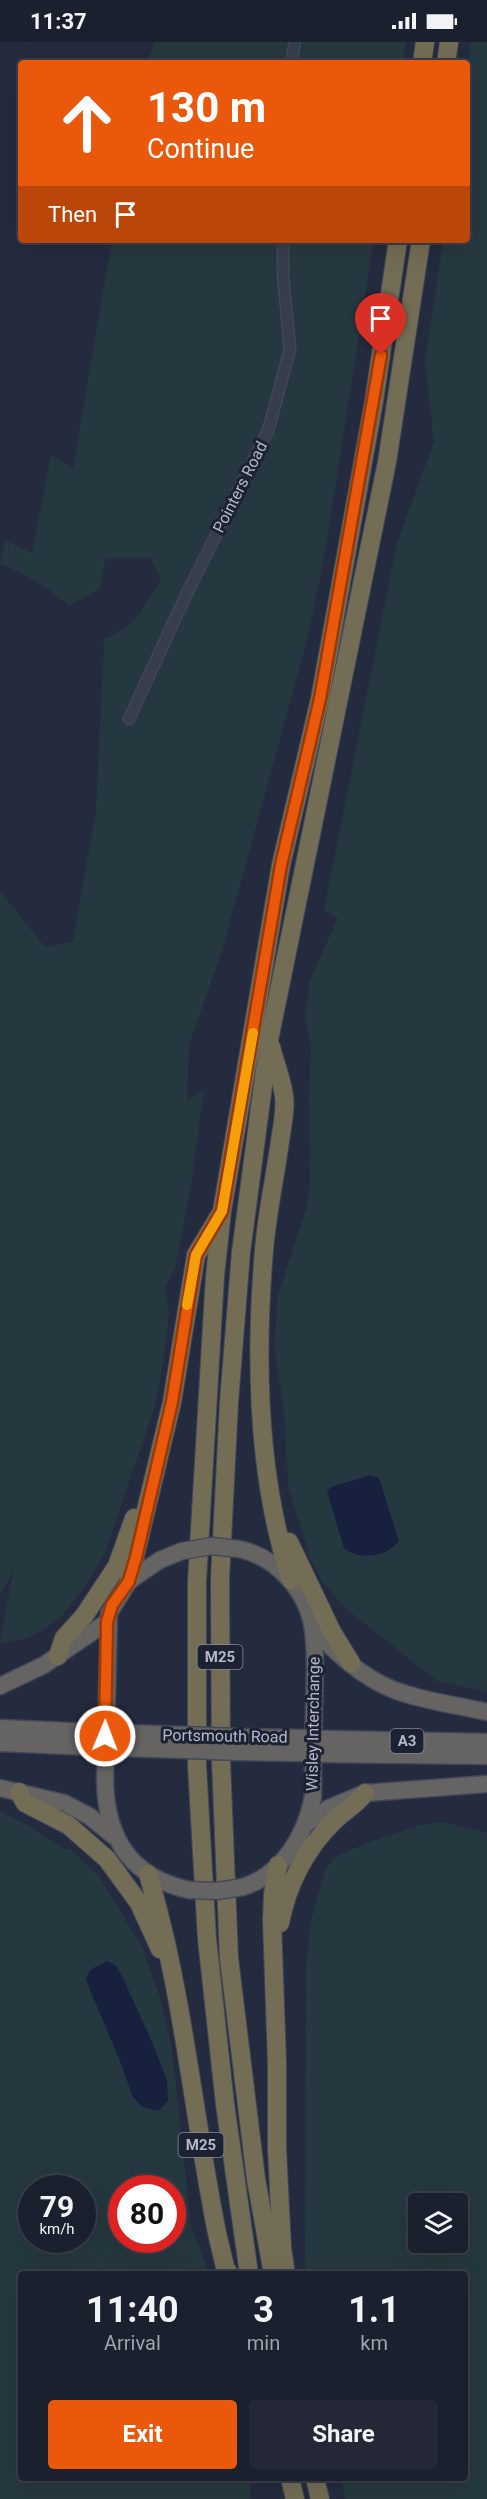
<!DOCTYPE html>
<html lang="en">
<head>
<meta charset="utf-8">
<style>
  :root { --surface:#1b202e; --page:#242836; --text:#f1f3f6; --muted:#a0a3aa; --line:#393e4a; --accent:#ea580c }
  body { margin:0; font-family:Roboto,sans-serif; background:var(--page); color:var(--text); height:100vh; display:flex; flex-direction:column; font-size:22px; white-space:nowrap }
  * { box-sizing:border-box; margin:0 }
  p { font-size:20px; color:var(--muted) }
  .icon { flex:none; width:33px; height:33px; fill:none; stroke:currentColor; stroke-width:2; stroke-linecap:round; stroke-linejoin:round }
  .map { position:relative; flex:1; overflow:hidden }
  .panel { position:absolute; left:18px; top:2229px; width:450px; height:210px; display:flex; flex-direction:column; background:var(--surface); border-radius:6px; box-shadow:0 6px 24px #0002,0 0 0 2px var(--line) }
  .panel>* { flex:none }
  .banner { position:absolute; left:18px; top:18px; width:452px; height:183px; border-radius:6px; box-shadow:0 6px 24px #0002,0 0 0 2px var(--line); background:#ea580c; color:#fff; overflow:hidden }
  .fabs { position:absolute; left:408px; top:2151px; display:grid; gap:12px }
  .fabs a { display:grid; place-items:center; width:60px; height:60px; border-radius:6px; background:var(--surface); box-shadow:0 6px 24px #0002,0 0 0 2px var(--line); font-size:30px }
  .speed { position:absolute; left:18px; top:2133px; display:flex; gap:12px; font-size:30px; font-weight:700; text-align:center }
  .speed>* { display:grid; place-content:center; width:78px; height:78px; border-radius:50%; background:var(--surface); box-shadow:0 6px 24px #0002,0 0 0 2px var(--line); line-height:1 }
  .speed small { font-size:15px; font-weight:400 }
  .speed .limit { border:9px solid #d22; background:#fff; color:#111 }
  .pin { position:absolute; display:grid; place-items:center; width:51px; height:51px; color:#fff; margin:-62px -26px; border-radius:50% 50% 50% 0; rotate:-45deg; box-shadow:0 0 6px #0007 }
  .pin .icon { rotate:45deg }
  .me { position:absolute; width:66px; margin:-33px; rotate:1deg; stroke-linejoin:round; filter:drop-shadow(0 0 4px #0008) }
  .turn { display:flex; align-items:center; gap:21px; height:126px; padding:0 30px; font-size:27px }
  .turn .icon { width:78px; height:78px; stroke-width:2.5 }
  .turn b { display:block; font-size:42px; line-height:51px }
  .then { display:flex; align-items:center; height:57px; padding:0 30px; background:#0003; gap:12px; font-size:22px }
  .eta { display:flex; justify-content:space-evenly; align-items:center; height:102px; text-align:center }
  .eta b { font-size:36px; font-weight:700; line-height:42px }
  .primary-button { display:flex; gap:12px; margin-top:auto; padding:12px 30px }
  .primary-button a { flex:1; height:69px; border-radius:6px; background:var(--accent); color:#fff; font-size:24px; font-weight:700; line-height:69px; text-align:center }
  .primary-button a+a { background:var(--page); color:var(--text) }
  .status { display:flex; justify-content:space-between; align-items:center; height:42px; padding:0 30px; background:var(--surface); direction:ltr }
  .status svg { height:16px; fill:currentColor }
  .map>svg:first-child { display:block }
</style>
</head>
<body>
<div class="status"><b>11:37</b><svg viewBox="0 0 49 12"><path d="M0 12V9h3v3zM5 12V6h3v6zM10 12V3h3v9zM15 12V0h3v12zM26 1h20v11H26zM47 4h2v5h-2z"/></svg></div>
<div class="map">
<svg width="487" height="2457" viewBox="0 0 487 2457">
  <rect width="100%" height="100%" fill="#242b3e"/>
  <path fill="#26383f" fill-rule="evenodd" d="M155 0H406L403 21H147Z
    M471 0H487V1650L437 1639 344 1565 324 1542 311 1519 288 1444 284 1367 274 1305 278 1254 307 1164 310 1141 309 1054 311 1007 305 975 310 938 338 876 324 868 397 501 434 400 425 320 443 198H466L467 32Z
    M112 198H374L323 522 307 598 222 909 189 1003 187 1059 204 1047 192 1137 175 1227 165 1245 169 1271 164 1316 155 1364 104 1513 84 1546 61 1575 42 1589 24 1597 0 1601 13 1529 0 1554V849L45 905 73 900 96 768 104 597C137 583 143 567 161 537L151 516H105L100 546 69 564C47 545 27 532 0 522L5 498 32 511 51 413 73 426Z
    M0 1769 29 1784 65 1807H70L99 1834 142 1905 159 1952 171 2000 191 2183 209 2232H21V2436H249L251 2457H0ZM32 2146H82V2198H32ZM122 2146H172V2198H122Z
    M443 1780 487 1791V2457H345L341 2436H465V2232H305L306 1922 311 1879 326 1825 339 1813 372 1799 420 1783ZM418 2162H458V2200H418Z"/>
  <path fill="#17203c" d="M371 1433 379 1436 399 1499C388 1515 358 1519 344 1506L327 1449 331 1445Z
    M107 1919 115 1923 121 1932 149 1993 167 2038 168 2059 158 2069 142 2065 133 2055 120 2019 90 1948 86 1937 90 1928Z"/>
  <g fill="none" stroke-linecap="round" stroke-linejoin="round">
    <g stroke="#414657" stroke-width="13">
      <path id="minor" d="M291 21 295 0
        M129 677 187 551 268 389 290 307 283 233V198"/>
    </g>
    <g stroke="#434859" stroke-width="19">
      <path id="trunk" d="M239 1507C277 1515 308 1550 313 1588 317 1616 314 1644 314 1671 313 1699 313 1727 313 1755 305 1794 283 1832 243 1845
        M182 1509 160 1518 129 1539 109 1571 105 1738C106 1796 130 1835 189 1848
        M313 1586C337 1613 370 1642 406 1652 432 1660 460 1664 487 1670
        M0 1644 44 1623 107 1580
        M0 1686 91 1690
        M123 1691 185 1693
        M239 1695 301 1696
        M328 1697 487 1700
        M0 1701 92 1705
        M123 1706 187 1708
        M239 1710 301 1711
        M328 1712 487 1714
        M0 1746 64 1761 89 1774 115 1795
        M306 1782 329 1766 365 1751 487 1742"/>
    </g>
    <g stroke="#434859" stroke-width="20">
      <path id="motorway" d="M422 21 425 0
        M446 21 449 0
        M271 1005C275 1021 282 1038 284 1054 286 1068 282 1085 280 1099 275 1136 267 1171 264 1208 255 1315 257 1435 291 1538
        M289 1500 332 1590 351 1621
        M129 1539 172 1360 196 1213 220 1173
        M58 1614 64 1596 84 1574 117 1524 134 1476
        M19 1750 25 1761 68 1783 107 1817 139 1861 160 1907
        M278 1823 273 1852 272 1878 277 2021V2107L282 2206 286 2232
        M148 1832C183 1948 193 2072 217 2191L225 2225 229 2232
        M280 1881C287 1843 306 1806 334 1779 345 1768 356 1763 365 1751
        M249 2232 225 2062 207 1897 197 1724V1539L215 1234 222 1169 281 823 320 657 374 359 398 198
        M273 2232 256 2137 229 1916 221 1719 220 1537 229 1360 241 1210 269 998 387 420 421 198
        M290 2436 295 2457
        M315 2436 320 2457"/>
    </g>
    <use href="#minor" stroke="#383d4e" stroke-width="10"/>
    <use href="#trunk" stroke="#656462" stroke-width="16"/>
    <use href="#motorway" stroke="#746d55" stroke-width="18"/>
    <g stroke="#434859" stroke-width="19" stroke-linecap="butt">
      <path id="trunk-bridge" d="M182 1509 212 1504 239 1507
        M91 1690 123 1691
        M185 1693 239 1695
        M301 1696 328 1697
        M92 1705 123 1706
        M187 1708 239 1710
        M301 1711 328 1712
        M189 1848 217 1849 243 1845"/>
    </g>
    <use href="#trunk-bridge" stroke="#656462" stroke-width="16"/>
  </g>
  <g fill="none" stroke-linecap="round" stroke-linejoin="round">
    <g stroke="#983908" stroke-width="15">
      <path id="route" d="M105 1694 107 1580 112 1563 129 1539 136 1515 172 1360 196 1213 222 1169 281 823 320 657 381 313"/>
    </g>
    <use href="#route" stroke="#ea580c" stroke-width="10"/>
    <path stroke="#f59e0b" stroke-width="10" d="M187 1263 196 1213 222 1169 253 991"/>
  </g>
  <g text-anchor="middle" dominant-baseline="central" stroke-width="6" stroke-linejoin="round" paint-order="stroke">
    <g fill="#1d2233" stroke="#878b9c" stroke-width="1.5">
      <rect x="197.5" y="1603" width="45" height="24" rx="4.5"/>
      <rect x="390.5" y="1687" width="33" height="24" rx="4.5"/>
      <rect x="178.5" y="2091" width="45" height="24" rx="4.5"/>
    </g>
    <g font-size="15" font-weight="bold" fill="#b4b8c9">
      <text x="220" y="1615">M25</text>
      <text x="407" y="1699">A3</text>
      <text x="201" y="2103">M25</text>
    </g>
    <g font-size="16" fill="#b4b8c9" stroke="#1d2233">
      <text transform="translate(240 445) rotate(-63)">Pointers Road</text>
      <text transform="translate(313 1682) rotate(-89)">Wisley Interchange</text>
      <text transform="translate(225 1694) rotate(1)">Portsmouth Road</text>
    </g>
  </g>
</svg>
<div class="fabs">
<a><svg class="icon" aria-label="layers" viewBox="0 0 24 24"><path d="M12 4l9 5-9 5-9-5zM3 14l9 5 9-5"/></svg></a>
</div>
<div class="speed"><div>79<small>km/h</small></div><div class="limit">80</div></div>
<div class="pin" style="left:381px;top:313px;background:#d93025"><svg class="icon" aria-label="arrive" viewBox="0 0 24 24"><path d="M6 21V4h12l-3 4 3 4H6"/></svg></div>
<svg class="me" style="left:105px;top:1694px" viewBox="-20 -20 40 40"><circle r="17" fill="#ea580c" stroke="#fff" stroke-width="3"/><path d="M0-11L8 9 0 5-8 9z" fill="#fff"/></svg>
<div class="banner">
<div class="turn"><svg class="icon" aria-label="ahead" viewBox="0 0 24 24"><path d="M12 20V5M6 11l6-6 6 6"/></svg><div><b>130 m</b>Continue</div></div>
<div class="then">Then<svg class="icon" aria-label="arrive" viewBox="0 0 24 24"><path d="M6 21V4h12l-3 4 3 4H6"/></svg></div>
</div>
<section class="panel">
<div class="eta">
<div><b>11:40</b><p>Arrival</p></div>
<div><b>3</b><p>min</p></div>
<div><b>1.1</b><p>km</p></div>
</div>
<div class="primary-button"><a>Exit</a><a>Share</a></div>
</section>
</div>
</body>
</html>
